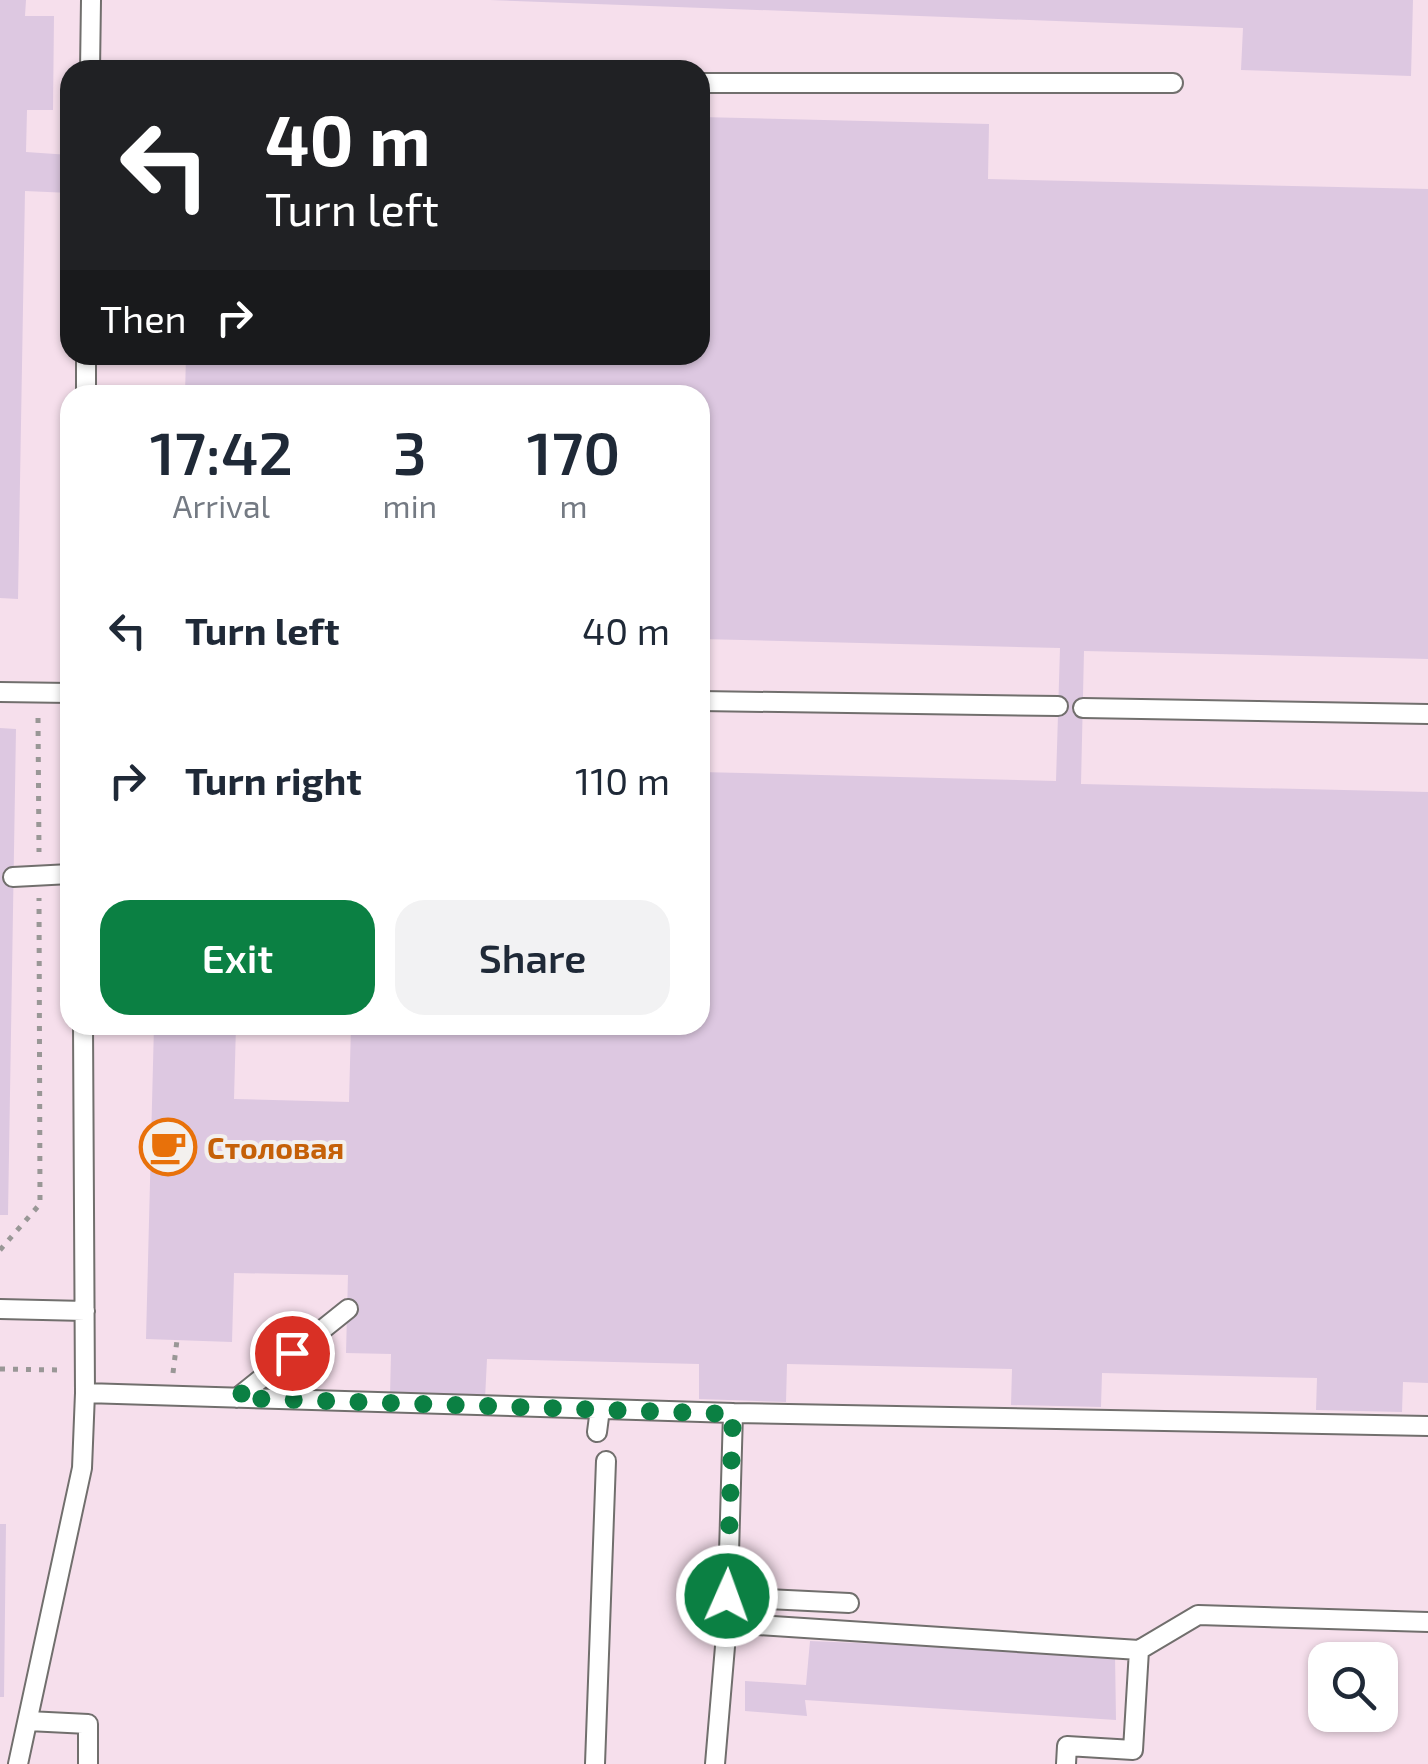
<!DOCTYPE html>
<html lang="en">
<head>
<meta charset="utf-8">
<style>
  :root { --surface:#fff; --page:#f2f2f3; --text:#1f2937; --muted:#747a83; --accent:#0b8043 }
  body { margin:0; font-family:"Exo 2",sans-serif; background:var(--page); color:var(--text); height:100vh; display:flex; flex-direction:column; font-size:38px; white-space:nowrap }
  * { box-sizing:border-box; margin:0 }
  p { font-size:32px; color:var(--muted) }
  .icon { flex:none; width:55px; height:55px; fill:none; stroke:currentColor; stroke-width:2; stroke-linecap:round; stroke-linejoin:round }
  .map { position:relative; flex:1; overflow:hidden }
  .details { position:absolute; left:60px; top:385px; width:650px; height:650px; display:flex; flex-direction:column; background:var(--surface); border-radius:30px; box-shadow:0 2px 8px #0004 }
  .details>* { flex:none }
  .banner { position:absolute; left:60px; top:60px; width:650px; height:305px; border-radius:30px; box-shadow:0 2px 8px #0004; background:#202124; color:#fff; overflow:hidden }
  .fabs { position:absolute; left:1308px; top:1642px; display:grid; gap:20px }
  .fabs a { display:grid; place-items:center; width:90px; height:90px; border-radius:20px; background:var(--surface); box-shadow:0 2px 8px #0004; font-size:50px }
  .pin { position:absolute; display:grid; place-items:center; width:85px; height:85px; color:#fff; margin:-42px; border:5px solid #fff; border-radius:50%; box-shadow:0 2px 10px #0007 }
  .me { position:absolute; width:110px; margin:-55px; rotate:2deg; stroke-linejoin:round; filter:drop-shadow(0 0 8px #0008) }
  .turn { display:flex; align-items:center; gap:35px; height:210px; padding:0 40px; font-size:45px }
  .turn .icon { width:130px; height:130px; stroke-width:2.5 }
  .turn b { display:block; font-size:70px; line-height:85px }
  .then { display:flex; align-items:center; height:95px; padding:0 40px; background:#0003; gap:20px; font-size:38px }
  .eta { display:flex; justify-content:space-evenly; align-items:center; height:170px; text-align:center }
  .eta b { font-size:60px; font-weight:600; line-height:70px }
  .button { display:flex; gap:20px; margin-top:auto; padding:20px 40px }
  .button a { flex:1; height:115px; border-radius:30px; background:var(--accent); color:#fff; font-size:40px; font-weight:600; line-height:115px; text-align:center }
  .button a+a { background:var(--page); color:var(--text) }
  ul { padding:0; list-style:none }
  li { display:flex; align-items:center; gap:30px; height:150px; padding:0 40px }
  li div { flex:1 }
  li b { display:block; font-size:38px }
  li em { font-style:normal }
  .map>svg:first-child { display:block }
</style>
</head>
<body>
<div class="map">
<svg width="1428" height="1764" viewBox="0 0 1428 1764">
  <rect width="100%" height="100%" fill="#f3f0ee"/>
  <path fill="#f6dfec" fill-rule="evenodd" d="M0 0H1428V1764H0ZM70 70H700V355H70ZM70 395H700V1025H70ZM1325 1660H1380V1715H1325Z"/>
  <path fill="#ddc8e1" d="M0 0H26L25 16H54L53 110H27L26 152 70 155V193L25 191 18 599 0 598Z
    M490 0H1413L1411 76 1241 70 1243 28Z
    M700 117 989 124 988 179 1428 189V659L1084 651 1081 784 1428 792V1383L1403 1382 1402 1412 1316 1410 1317 1378 1102 1373 1101 1407 1011 1405 1012 1369 787 1364 786 1402 699 1399V1364L487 1359 485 1399 390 1396 391 1354 346 1353 348 1275 234 1273 232 1342 146 1339 154 1025H236L234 1099 349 1102 351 1025H700V772L1056 781 1060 648 700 639V395H185L186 355H700Z
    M0 728 16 729 8 1215H0Z
    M0 1524H6L4 1697H0Z
    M810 1641 1115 1654 1116 1720 805 1700 807 1716 745 1711V1681L806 1685Z"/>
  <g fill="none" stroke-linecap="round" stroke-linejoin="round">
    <g stroke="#716f6d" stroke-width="22">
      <path id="service" d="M90 70 91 0
        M700 83H1173
        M86 395V355
        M0 692 70 693
        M700 701 1058 706
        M1083 708 1428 714
        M13 877 70 874
        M83 1025 85 1393
        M0 1309 85 1311
        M237 1398 348 1309
        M733 1413 1428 1426
        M597 1432 600 1409
        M727 1597 849 1603
        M1139 1650 1198 1615 1428 1622
        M28 1721 88 1724V1764
        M18 1764 82 1468 85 1393 733 1413 727 1623 1139 1650 1133 1750 1067 1746 1066 1764
        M595 1764 606 1461
        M715 1764 727 1623"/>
    </g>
    <path stroke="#999796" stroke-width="5" stroke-dasharray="5 8" stroke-linecap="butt" d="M38 718 39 852
      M0 1250 40 1204 39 898
      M0 1369 62 1370
      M173 1373 177 1340"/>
    <use href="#service" stroke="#fff" stroke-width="18"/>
  </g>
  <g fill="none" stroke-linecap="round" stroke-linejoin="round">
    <path stroke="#0b8043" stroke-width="18" stroke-dasharray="0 32.4" d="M292 1353 236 1398 733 1414 727 1596"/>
  </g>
  <defs>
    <g id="cafe-ring" transform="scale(2.875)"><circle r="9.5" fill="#f3f0ee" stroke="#e8710a" stroke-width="1.5"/><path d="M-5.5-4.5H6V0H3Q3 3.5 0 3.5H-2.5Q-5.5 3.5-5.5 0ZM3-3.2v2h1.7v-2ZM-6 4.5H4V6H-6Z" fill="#e8710a"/></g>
  </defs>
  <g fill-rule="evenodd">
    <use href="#cafe-ring" x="168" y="1147"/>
  </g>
  <g text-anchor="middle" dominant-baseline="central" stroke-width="8" stroke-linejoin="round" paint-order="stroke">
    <g font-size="30" font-weight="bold" fill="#c56008" stroke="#f3f0ee" text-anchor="start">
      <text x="207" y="1147">Столовая</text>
    </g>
  </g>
</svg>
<div class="fabs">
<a><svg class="icon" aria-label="search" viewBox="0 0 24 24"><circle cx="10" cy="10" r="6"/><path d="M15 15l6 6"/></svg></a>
</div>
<div class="pin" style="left:292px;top:1353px;background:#d93025"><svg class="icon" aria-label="arrive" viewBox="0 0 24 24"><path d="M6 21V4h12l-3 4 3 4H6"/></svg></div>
<svg class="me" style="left:727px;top:1596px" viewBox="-20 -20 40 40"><circle r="17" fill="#0b8043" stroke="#fff" stroke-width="3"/><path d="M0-11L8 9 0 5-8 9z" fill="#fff"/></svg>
<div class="banner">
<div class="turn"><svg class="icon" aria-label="left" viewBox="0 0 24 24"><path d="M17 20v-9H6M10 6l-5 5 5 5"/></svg><div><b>40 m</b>Turn left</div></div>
<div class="then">Then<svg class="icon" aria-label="right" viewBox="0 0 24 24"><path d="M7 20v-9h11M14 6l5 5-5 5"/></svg></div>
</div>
<section class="details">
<div class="eta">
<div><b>17:42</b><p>Arrival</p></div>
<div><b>3</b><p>min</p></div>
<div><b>170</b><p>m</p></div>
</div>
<ul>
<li><svg class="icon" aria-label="left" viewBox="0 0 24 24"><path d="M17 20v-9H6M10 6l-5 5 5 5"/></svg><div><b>Turn left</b></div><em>40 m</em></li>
<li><svg class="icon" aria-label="right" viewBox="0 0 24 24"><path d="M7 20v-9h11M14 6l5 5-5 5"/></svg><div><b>Turn right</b></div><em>110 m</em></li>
</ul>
<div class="button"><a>Exit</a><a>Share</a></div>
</section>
</div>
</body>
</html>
